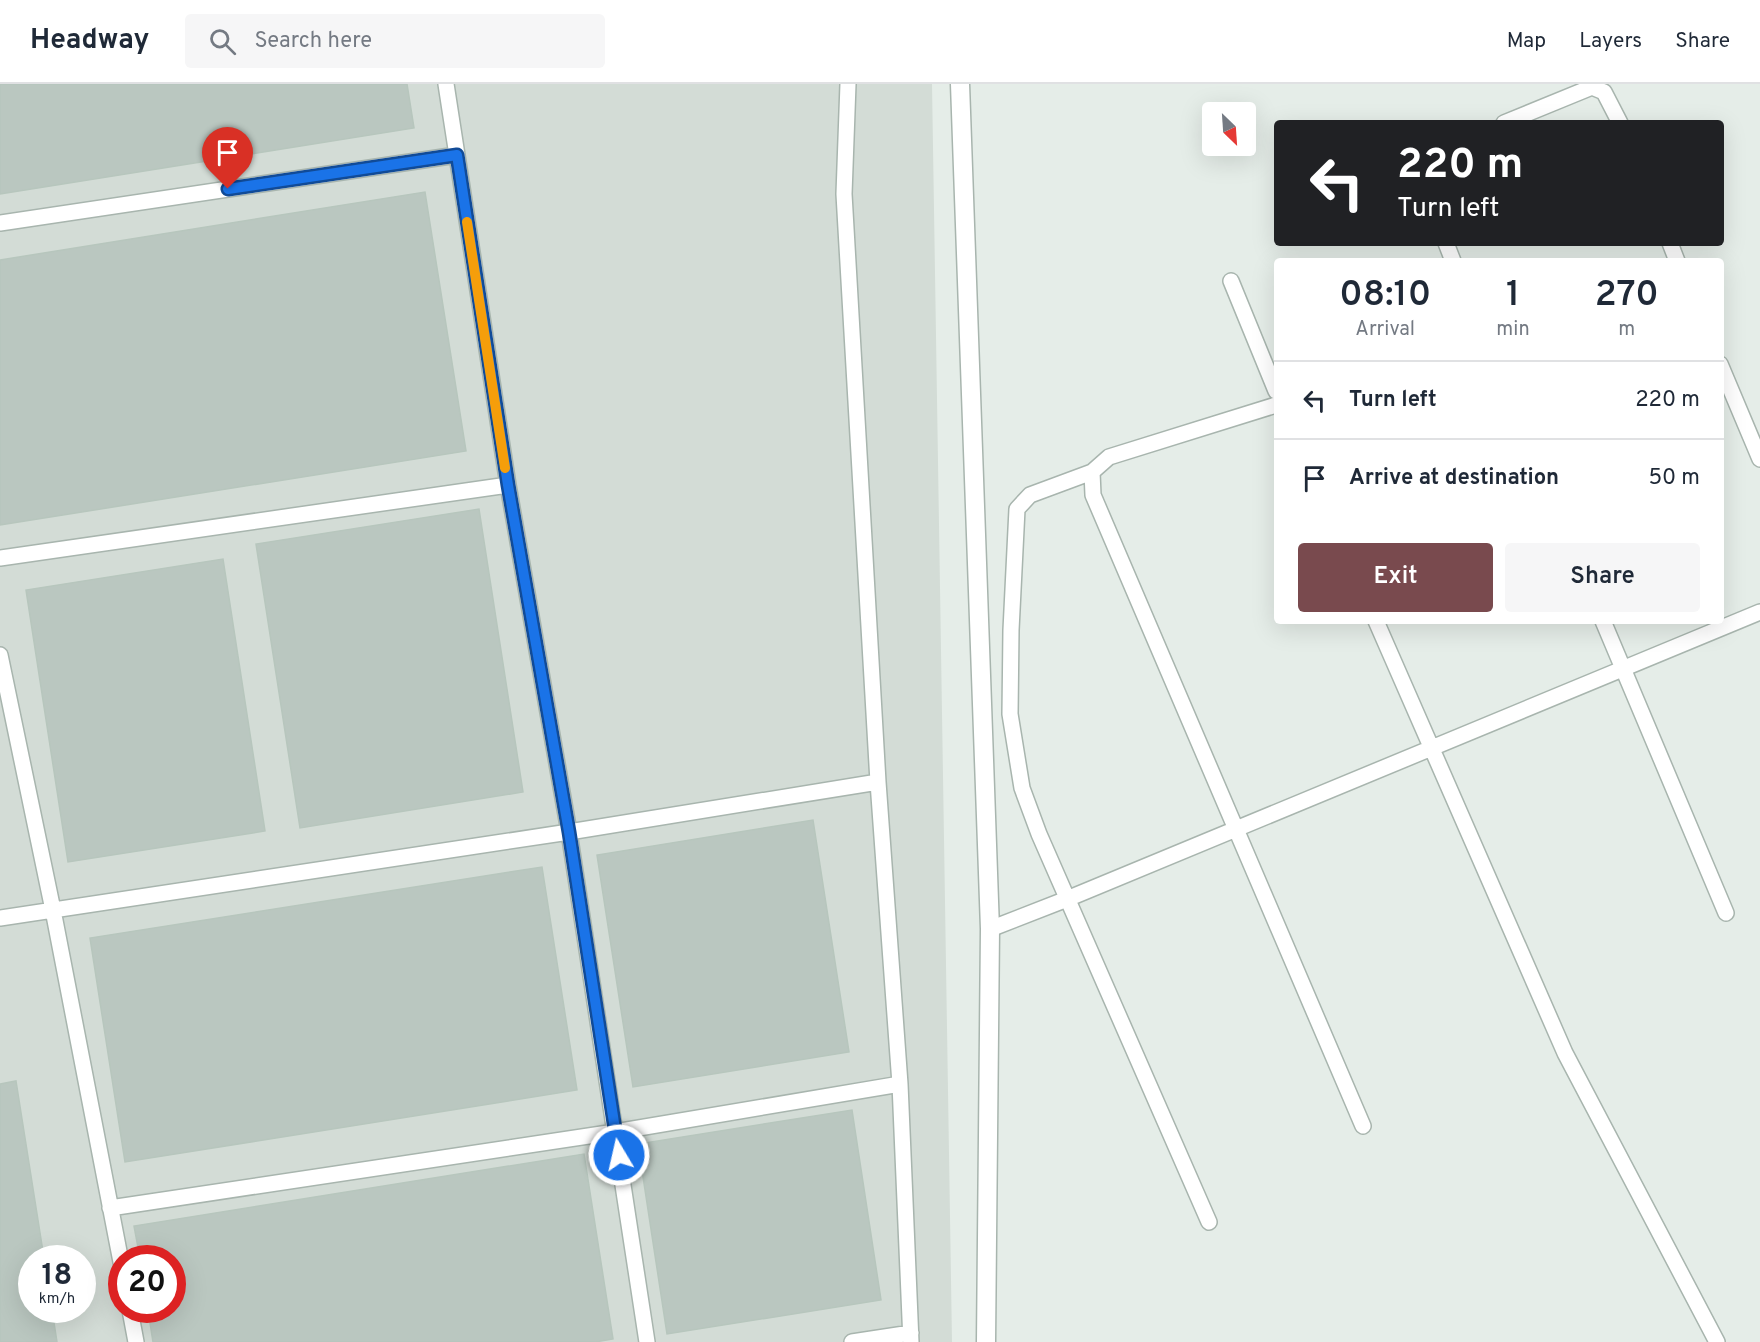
<!DOCTYPE html>
<html lang="en">
<head>
<meta charset="utf-8">
<style>
  :root { --surface:#fff; --page:#f6f6f7; --text:#1f2937; --muted:#747a83; --line:#e0e1e3; --accent:#794a4e }
  body { margin:0; font-family:Overpass,sans-serif; background:var(--page); color:var(--text); height:100vh; display:flex; flex-direction:column; font-size:22px; white-space:nowrap }
  * { box-sizing:border-box; margin:0 }
  p { font-size:20px; color:var(--muted) }
  .icon { flex:none; width:33px; height:33px; fill:none; stroke:currentColor; stroke-width:2; stroke-linecap:round; stroke-linejoin:round }
  .map { position:relative; flex:1; overflow:hidden }
  .panel { position:absolute; left:1274px; top:174px; width:450px; height:366px; display:flex; flex-direction:column; background:var(--surface); border-radius:6px; box-shadow:0 6px 24px #0002 }
  .panel>* { flex:none }
  .banner { position:absolute; left:1274px; top:36px; width:450px; height:126px; border-radius:6px; box-shadow:0 6px 24px #0002; background:#202124; color:#fff; overflow:hidden }
  .needle { width:39px; rotate:155deg }
  .fabs { position:absolute; left:1202px; top:18px; display:grid; gap:12px }
  .fabs a { display:grid; place-items:center; width:54px; height:54px; border-radius:6px; background:var(--surface); box-shadow:0 6px 24px #0002; font-size:30px }
  .speed { position:absolute; left:18px; top:1161px; display:flex; gap:12px; font-size:30px; font-weight:700; text-align:center }
  .speed>* { display:grid; place-content:center; width:78px; height:78px; border-radius:50%; background:var(--surface); box-shadow:0 6px 24px #0002; line-height:1 }
  .speed small { font-size:15px; font-weight:400 }
  .speed .limit { border:9px solid #d22; background:#fff; color:#111 }
  .pin { position:absolute; display:grid; place-items:center; width:51px; height:51px; color:#fff; margin:-62px -26px; border-radius:50% 50% 50% 0; rotate:-45deg; box-shadow:0 0 6px #0007 }
  .pin .icon { rotate:45deg }
  .me { position:absolute; width:66px; margin:-33px; rotate:351deg; stroke-linejoin:round; filter:drop-shadow(0 0 4px #0008) }
  .turn { display:flex; align-items:center; gap:21px; height:126px; padding:0 24px; font-size:27px }
  .turn .icon { width:78px; height:78px; stroke-width:2.5 }
  .turn b { display:block; font-size:42px; line-height:51px }
  .eta { display:flex; justify-content:space-evenly; align-items:center; height:102px; text-align:center }
  .eta b { font-size:36px; font-weight:600; line-height:42px }
  .button { display:flex; gap:12px; margin-top:auto; padding:12px 24px }
  .button a { flex:1; height:69px; border-radius:6px; background:var(--accent); color:#fff; font-size:24px; font-weight:600; line-height:69px; text-align:center }
  .button a+a { background:var(--page); color:var(--text) }
  ul { padding:0; list-style:none }
  li { display:flex; align-items:center; gap:18px; height:78px; padding:0 24px; border-top:2px solid var(--line) }
  li div { flex:1 }
  li b { display:block; font-size:22px }
  li em { font-style:normal }
  header { display:flex; align-items:center; gap:36px; box-sizing:border-box; height:84px; padding:0 30px; background:var(--surface); border-bottom:2px solid var(--line) }
  header strong { font-size:28px }
  nav { display:flex; gap:33px; margin-inline-start:auto; font-size:21px }
  .search { width:420px; height:54px; background:var(--page); display:flex; align-items:center; gap:15px; box-sizing:border-box; padding:0 21px; border-radius:6px; color:var(--muted); font-size:22px }
  .map>svg:first-child { display:block }
</style>
</head>
<body>
<header>
<strong>Headway</strong>
<div class="search"><svg class="icon" aria-label="search" viewBox="0 0 24 24"><circle cx="10" cy="10" r="6"/><path d="M15 15l6 6"/></svg>Search here</div>
<nav><a>Map</a><a>Layers</a><a>Share</a></nav>
</header>
<div class="map">
<svg width="1760" height="1258" viewBox="0 0 1760 1258">
  <rect width="100%" height="100%" fill="#e5ede8"/>
  <path fill="#d3dcd6" fill-rule="evenodd" d="M0 0H932L952 1258H0ZM32 1174H82V1226H32ZM122 1174H172V1226H122Z"/>
  <path fill="#bac7c0" stroke="#b7c6bd" stroke-width="1.5" d="M0 0H407L414 44 0 110Z
    M425 108 466 367 0 441V176Z
    M479 425 523 708 300 744 256 460Z
    M223 475 265 747 68 778 26 506Z
    M813 736 849 968 633 1003 597 771Z
    M542 783 577 1006 125 1078 90 854Z
    M16 997 44 1174H32V1226H52L57 1258H0V1000Z
    M852 1026 881 1216 667 1250 638 1060Z
    M584 1070 613 1255 595 1258H153L148 1226H172V1174H140L134 1142Z"/>
  <g fill="none" stroke-linecap="round" stroke-linejoin="round">
    <g stroke="#a8b5ae" stroke-width="18">
      <path id="lane" d="M446 0 508 401 569 748 647 1258
        M848 0 844 110 878 698
        M1504 39 1592 3 1604 8 1620 39
        M0 139 457 71
        M1446 159 1453 177
        M1670 159 1677 177
        M1231 197 1276 307
        M1720 280 1760 375
        M1276 321 1109 373 1092 388 1093 411 1363 1042
        M1092 388 1030 411 1017 425 1011 546 1010 630 1022 704 1039 750 1209 1138
        M0 474 508 401
        M1376 537 1565 969 1717 1258
        M1603 537 1726 829
        M0 571 53 826 122 1183
        M0 834 569 748 878 698 900 1000 911 1258
        M990 845 1067 815 1760 528
        M110 1124 615 1048 900 1000
        M130 1226 136 1258
        M852 1258 911 1249"/>
    </g>
    <g stroke="#a8b5ae" stroke-width="21">
      <path id="street" d="M960 0 990 845 986 1258"/>
    </g>
    <use href="#lane" stroke="#fff" stroke-width="15"/>
    <use href="#street" stroke="#fff" stroke-width="18"/>
  </g>
  <g fill="none" stroke-linecap="round" stroke-linejoin="round">
    <g stroke="#114b97" stroke-width="15">
      <path id="route" d="M228 105 457 71 508 401 569 748 619 1071"/>
    </g>
    <use href="#route" stroke="#1a73e8" stroke-width="10"/>
    <path stroke="#f59e0b" stroke-width="10" d="M467 138 505 384"/>
  </g>
</svg>
<div class="fabs">
<a><svg class="needle" viewBox="-14 -14 28 28"><path d="M0-13l5 13h-10z" fill="#e53935"/><path d="M0 13l5-13h-10z" fill="#747a83"/></svg></a>
</div>
<div class="speed"><div>18<small>km/h</small></div><div class="limit">20</div></div>
<div class="pin" style="left:228px;top:105px;background:#d93025"><svg class="icon" aria-label="arrive" viewBox="0 0 24 24"><path d="M6 21V4h12l-3 4 3 4H6"/></svg></div>
<svg class="me" style="left:619px;top:1071px" viewBox="-20 -20 40 40"><circle r="17" fill="#1a73e8" stroke="#fff" stroke-width="3"/><path d="M0-11L8 9 0 5-8 9z" fill="#fff"/></svg>
<div class="banner">
<div class="turn"><svg class="icon" aria-label="left" viewBox="0 0 24 24"><path d="M17 20v-9H6M10 6l-5 5 5 5"/></svg><div><b>220 m</b>Turn left</div></div>
</div>
<section class="panel">
<div class="eta">
<div><b>08:10</b><p>Arrival</p></div>
<div><b>1</b><p>min</p></div>
<div><b>270</b><p>m</p></div>
</div>
<ul>
<li><svg class="icon" aria-label="left" viewBox="0 0 24 24"><path d="M17 20v-9H6M10 6l-5 5 5 5"/></svg><div><b>Turn left</b></div><em>220 m</em></li>
<li><svg class="icon" aria-label="arrive" viewBox="0 0 24 24"><path d="M6 21V4h12l-3 4 3 4H6"/></svg><div><b>Arrive at destination</b></div><em>50 m</em></li>
</ul>
<div class="button"><a>Exit</a><a>Share</a></div>
</section>
</div>
</body>
</html>
